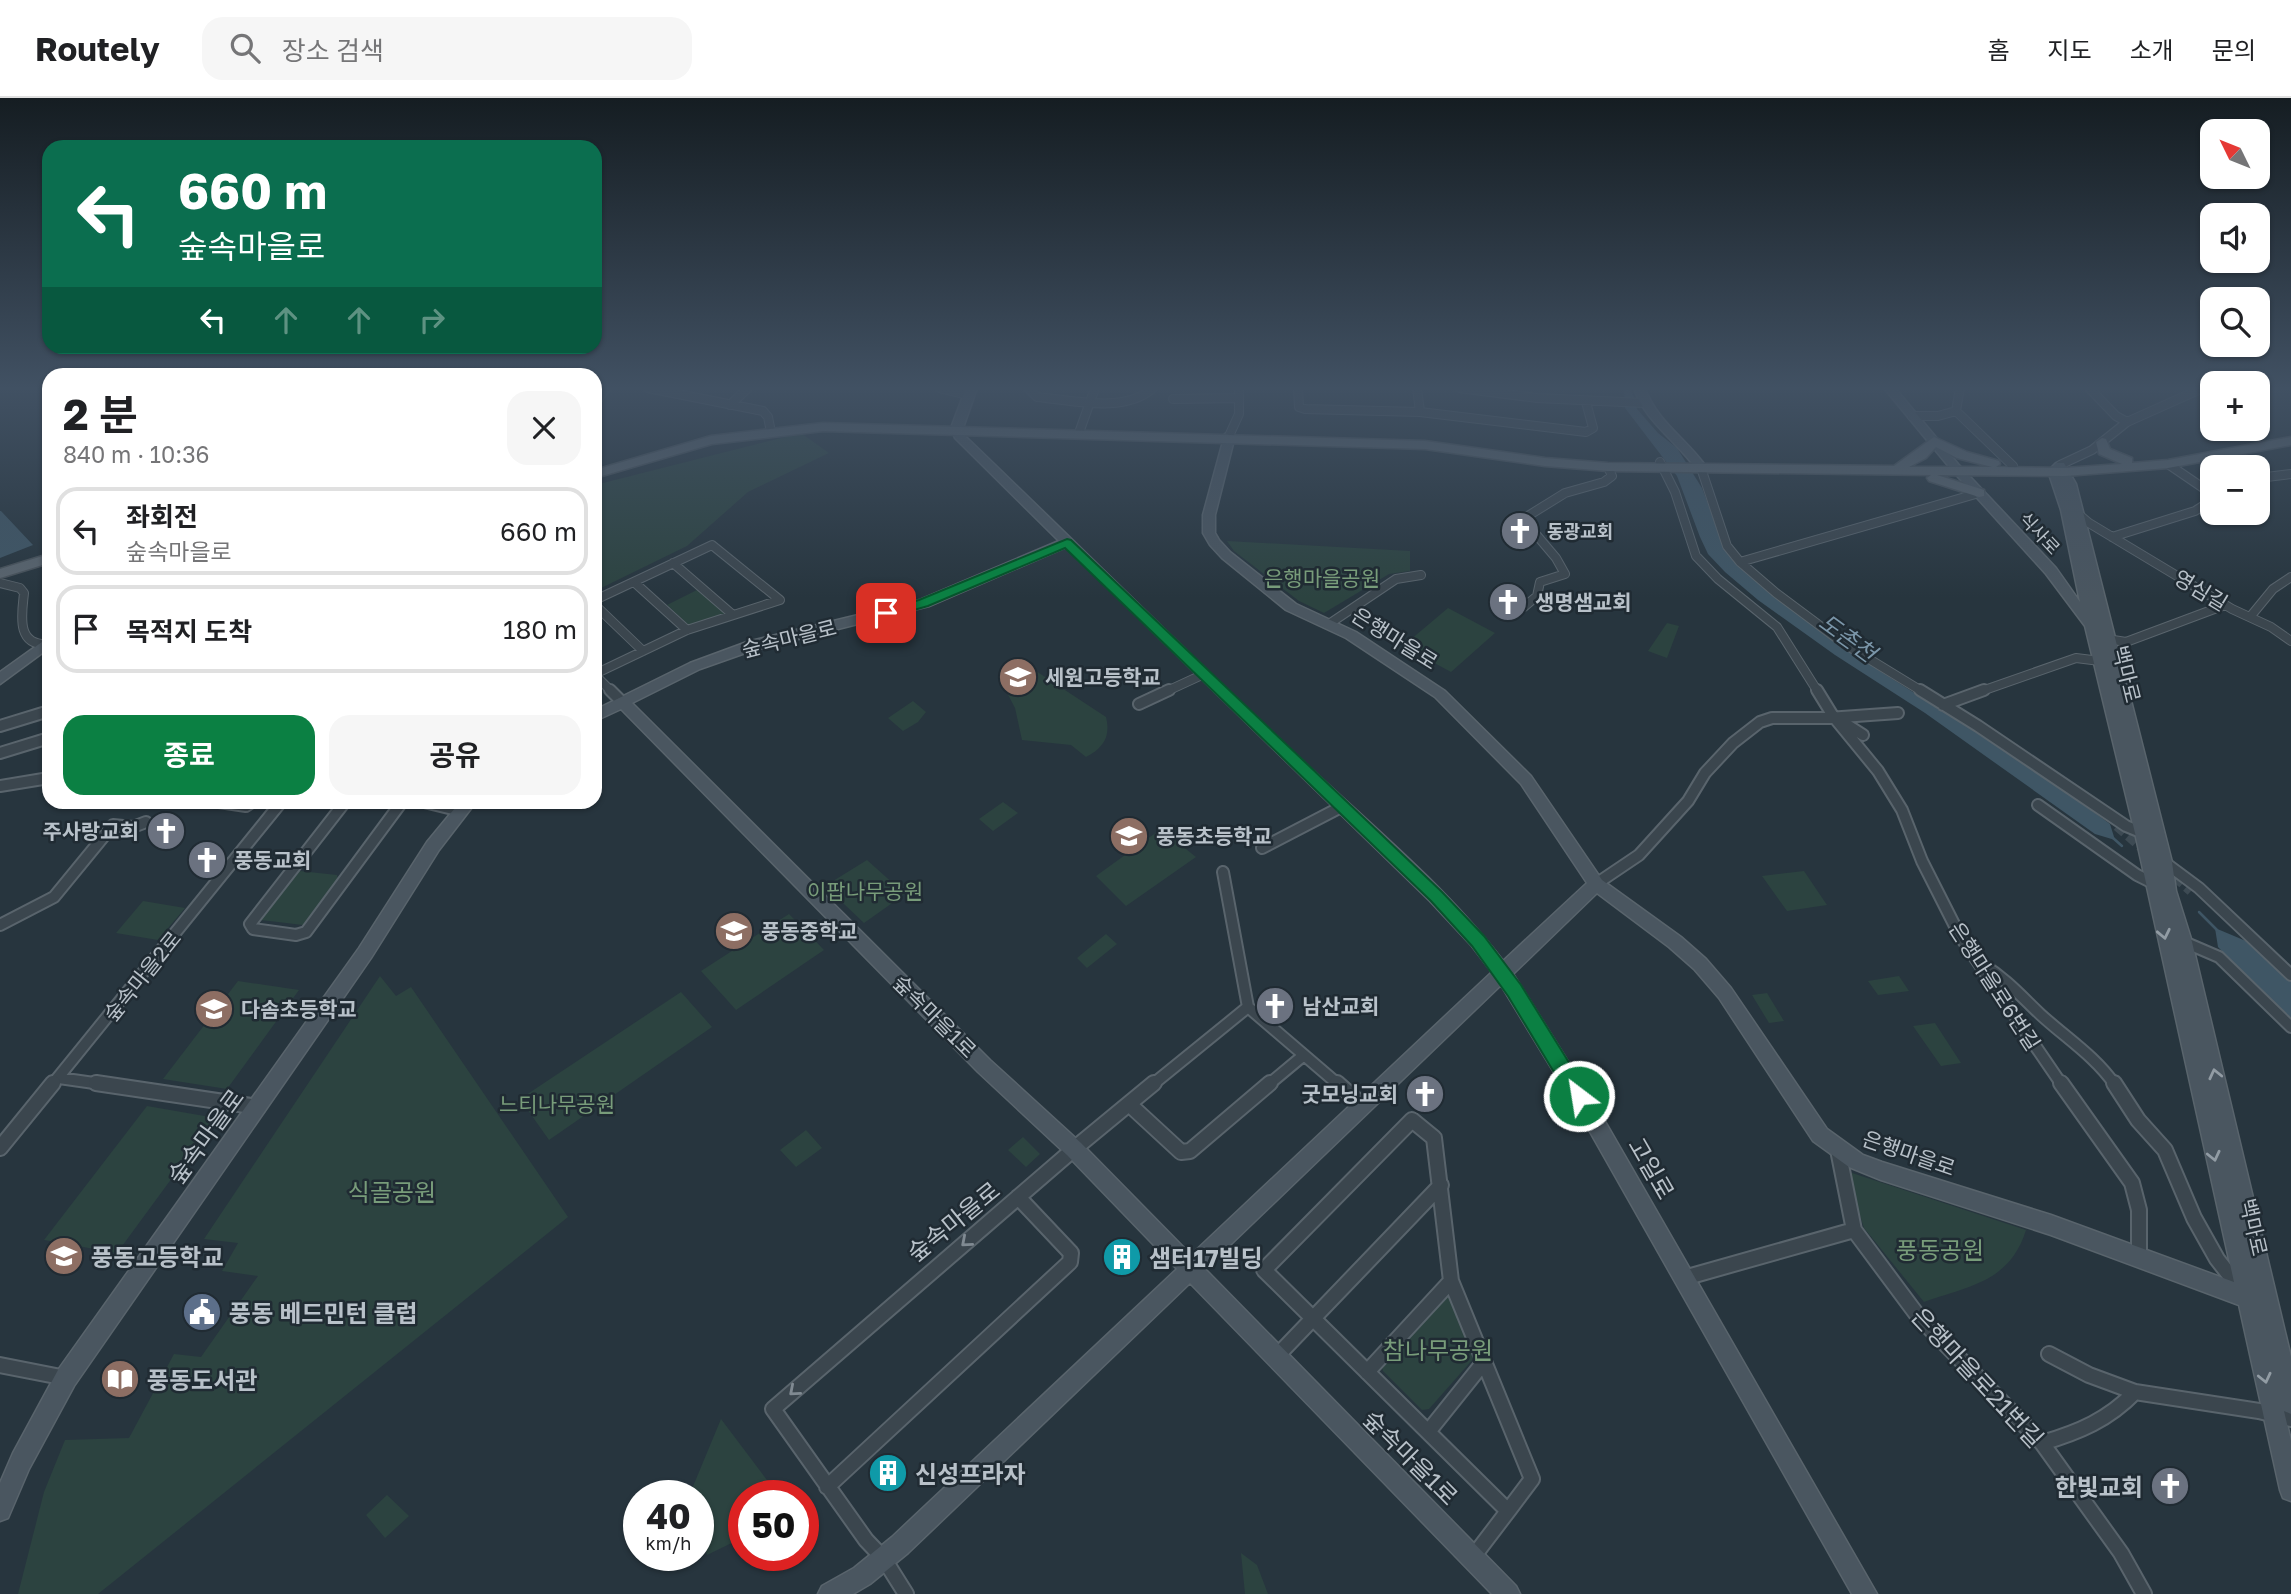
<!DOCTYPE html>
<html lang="ko">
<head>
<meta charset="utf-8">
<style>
  :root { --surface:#fff; --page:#f6f6f6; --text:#202124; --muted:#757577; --line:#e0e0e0; --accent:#0b8043 }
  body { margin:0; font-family:"Golos Text","Noto Sans KR",sans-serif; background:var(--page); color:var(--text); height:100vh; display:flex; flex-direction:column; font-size:26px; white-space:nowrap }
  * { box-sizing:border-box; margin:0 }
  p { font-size:23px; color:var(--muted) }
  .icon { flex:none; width:38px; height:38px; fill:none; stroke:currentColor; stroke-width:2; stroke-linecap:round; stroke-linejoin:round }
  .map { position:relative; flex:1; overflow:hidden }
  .drawer { position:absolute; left:42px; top:270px; width:560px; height:441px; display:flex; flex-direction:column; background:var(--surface); border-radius:21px; box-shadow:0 2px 5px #0004 }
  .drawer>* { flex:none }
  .banner { position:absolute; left:42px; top:42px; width:560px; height:214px; border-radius:21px; box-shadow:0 2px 5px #0004; background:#0b6e4f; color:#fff; overflow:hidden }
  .needle { width:46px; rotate:313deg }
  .tools { position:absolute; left:2200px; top:21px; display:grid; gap:14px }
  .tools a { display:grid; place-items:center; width:70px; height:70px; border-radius:14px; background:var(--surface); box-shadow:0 2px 5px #0004; font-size:35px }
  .speed { position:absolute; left:623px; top:1382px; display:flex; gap:14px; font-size:35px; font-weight:700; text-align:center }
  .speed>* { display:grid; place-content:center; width:91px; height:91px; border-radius:50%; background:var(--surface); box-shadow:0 2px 5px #0004; line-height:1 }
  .speed small { font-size:18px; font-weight:400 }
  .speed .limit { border:10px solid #d22; background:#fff; color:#111 }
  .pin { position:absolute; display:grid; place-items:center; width:60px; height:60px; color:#fff; margin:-30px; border-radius:14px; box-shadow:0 4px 10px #0006 }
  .me { position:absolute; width:77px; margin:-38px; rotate:329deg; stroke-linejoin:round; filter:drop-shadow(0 0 5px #0008) }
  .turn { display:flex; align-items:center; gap:24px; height:147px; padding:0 21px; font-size:32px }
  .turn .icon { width:91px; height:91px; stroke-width:2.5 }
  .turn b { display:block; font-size:49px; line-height:60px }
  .lanes { display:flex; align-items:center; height:66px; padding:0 21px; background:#0003; justify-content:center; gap:35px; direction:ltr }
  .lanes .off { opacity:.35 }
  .round { display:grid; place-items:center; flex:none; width:74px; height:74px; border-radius:21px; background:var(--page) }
  .head { display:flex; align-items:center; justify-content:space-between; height:119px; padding:0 21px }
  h1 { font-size:42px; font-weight:700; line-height:52px }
  .button { display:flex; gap:14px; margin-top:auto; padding:14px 21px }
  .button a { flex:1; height:80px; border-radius:21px; background:var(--accent); color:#fff; font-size:28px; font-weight:700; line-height:80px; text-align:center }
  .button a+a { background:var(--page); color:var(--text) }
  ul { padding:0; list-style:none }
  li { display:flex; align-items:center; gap:21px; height:88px; margin:0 14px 10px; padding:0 7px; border:4px solid var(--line); border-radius:21px }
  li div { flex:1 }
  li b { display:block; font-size:26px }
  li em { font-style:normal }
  header { display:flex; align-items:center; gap:42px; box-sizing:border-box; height:98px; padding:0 35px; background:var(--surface); border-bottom:2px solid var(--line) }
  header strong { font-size:33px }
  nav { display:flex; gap:38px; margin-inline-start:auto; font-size:24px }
  .search { width:490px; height:63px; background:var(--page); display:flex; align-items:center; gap:18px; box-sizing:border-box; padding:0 24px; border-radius:21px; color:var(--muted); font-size:26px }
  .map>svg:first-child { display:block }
</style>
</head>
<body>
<header>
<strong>Routely</strong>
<div class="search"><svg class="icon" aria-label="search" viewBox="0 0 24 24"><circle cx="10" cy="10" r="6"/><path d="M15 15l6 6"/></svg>장소 검색</div>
<nav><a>홈</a><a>지도</a><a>소개</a><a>문의</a></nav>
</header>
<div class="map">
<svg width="2291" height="1496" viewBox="0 0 2291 1496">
  <rect width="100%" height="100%" fill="#27353e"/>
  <path fill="#2c4340" d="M801 335 829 355 748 394 687 448 595 493V387Z
    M1227 443 1410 453V473L1389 476 1324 515 1299 503 1234 453Z
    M699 491 728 515 690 528 667 507Z
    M1448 510 1495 535 1451 574 1403 548Z
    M1667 525 1679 528 1667 560 1648 553Z
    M1036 573 1106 619C1111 639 1103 650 1086 659L1071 647 1022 642 1015 610 1003 587Z
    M913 603 926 614 918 624 903 633 888 620Z
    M1003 704 1018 715 993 733 979 721Z
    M1161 731 1196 759 1126 808 1096 778Z
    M867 762 905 796 864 825 825 788Z
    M300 773 337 777 338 781 303 827 261 822V818L294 774Z
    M1804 773 1827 807 1787 813 1762 778Z
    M143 803 185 810 158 842 116 835Z
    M789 816 824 852 736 912 701 873Z
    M1106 836 1117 846 1087 870 1077 860Z
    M380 878 396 898 411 889 568 1119 98 1496H18L44 1394 65 1342 129 1340 174 1256 201 1259 258 1178 222 1173 238 1145 204 1141Z
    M1899 878 1909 893 1878 897 1868 883Z
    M238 883 299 892 227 991 163 981Z
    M681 894 712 929 549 1042 520 1001Z
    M1767 895 1784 923 1769 925 1752 897Z
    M1935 925 1961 965 1941 968 1913 928Z
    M147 1008 216 1020 117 1155 44 1142Z
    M806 1032 822 1050 796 1069 780 1052Z
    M1023 1039 1040 1056 1026 1069 1008 1052Z
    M1846 1073 2026 1132C2010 1184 1969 1188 1924 1204L1864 1130Z
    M1443 1196 1452 1198 1474 1251V1260L1429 1311 1422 1312 1383 1273 1381 1266Z
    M721 1321 779 1398H744V1439L707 1457 698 1430V1398H689Z
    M387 1397 409 1418 385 1440 366 1417Z
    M1241 1455 1257 1467 1268 1496H1245Z"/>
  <path fill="#3f5665" d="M1624 290H1631L1637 311 1658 335 1677 350 1702 390 1723 445 1773 496 1839 547 2042 676 2110 726 2115 742 2095 736 1925 615 1835 557 1758 502 1725 474 1708 456 1700 439 1677 378 1625 310Z
    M0 413H1L33 447 0 460Z
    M2215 830 2246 843 2291 881V925L2218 849Z"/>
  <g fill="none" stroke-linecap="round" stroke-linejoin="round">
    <path stroke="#3f5665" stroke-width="2.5" d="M2113 740 2122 748
      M2199 814 2217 832"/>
    <path stroke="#3d4a53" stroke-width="10" stroke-dasharray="10 5" stroke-linecap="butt" d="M2117 728 2147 754
      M2164 769 2191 793"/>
    <g stroke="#59646c" stroke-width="10">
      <path id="street-far2" d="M648 290 763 313 768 319 770 329
        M939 290 968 297
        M1028 290 1037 299C1072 302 1124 316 1153 290
        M1298 290 1299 309 1305 311 1420 314 1586 334 1593 330 1586 304
        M1417 290 1420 314
        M1459 290 1537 300 1644 305
        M2089 290 2116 318 2127 324
        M1173 301 1239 300
        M595 306 606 290
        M730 307 748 290
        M1956 313 2013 368
        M1912 318H1938L1956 313 1960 290
        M1080 332 1095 290
        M1229 338 1239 316V290
        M1660 364 1675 394 1696 458 1718 481 1777 529 1818 594
        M2168 366 2212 396
        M2060 367 2092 352 2127 324 2203 290
        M1701 370 1727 448 1740 464 1776 495 1843 545 1923 594
        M2258 380 2291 376
        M2076 414 2089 425 2232 511 2271 529 2291 543
        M2112 439 2195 413 2212 402
        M1740 464 1979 395
        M673 465 733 517
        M634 484 687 532
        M0 485 20 490 24 495C22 515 15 549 49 546
        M595 502 712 447 780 502 687 532 595 576
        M595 507 643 553
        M1524 509 1537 498 1540 484 1565 476 1556 460 1523 421 1565 395 1604 384 1612 378 1608 369
        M2250 519 2273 491 2291 479
        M1329 526 1396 481 1421 477
        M2107 541 2126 544 2225 507
        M595 577 612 594
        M1165 594 1204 576
        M1979 594 2076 560 2100 563"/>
    </g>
    <g stroke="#59646c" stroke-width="14">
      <path id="street-far1" d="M610 592 622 604
        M1817 592 1833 618 1878 673 1902 712 1922 763 1960 838 2062 987
        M1920 592 1978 628 2126 728 2143 735
        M1139 606 1169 592
        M1943 607 1984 592
        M1841 623 1863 637
        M0 628 49 613
        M0 655 49 640
        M0 688 49 680
        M219 704 246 708 252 704
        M345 704 250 826 253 831 296 837 306 834 402 704
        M424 704 461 713
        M2038 707 2137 777 2157 787
        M1262 750 1341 709
        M2164 764 2199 790 2291 877
        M1223 774 1248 909 1339 987
        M1596 786 1639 757 1688 703 1705 675 1733 645 1760 624 1772 620H1828L1898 615
        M0 827 54 799 113 727 133 729 146 724
        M2184 844 2219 859 2291 929
        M1982 866C2006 881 2020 897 2040 916 2066 940 2095 958 2115 987
        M59 980 108 987
        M52 987 281 704
        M1152 987 1248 909
        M1268 987 1304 957"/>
    </g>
    <g stroke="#59646c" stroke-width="18">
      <path id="street" d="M96 985 258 1009
        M1337 985 1363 1008
        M2061 985 2132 1085 2139 1112V1161
        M2114 985 2138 1022 2165 1052 2194 1120 2217 1161 2242 1193
        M1129 1006 1181 1054 1190 1053 1270 985
        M1412 1022 1434 1040 1451 1183 1532 1381 1508 1413 1264 1172Z
        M0 1050 53 985
        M1838 1052 1854 1132 1918 1218 2042 1345 2121 1455 2144 1496
        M1684 1180 1854 1132
        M2049 1256 2089 1277 2135 1294
        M1276 1259 1441 1087
        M0 1267 66 1280
        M1367 1274 1451 1183
        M1428 1334 1484 1264
        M2042 1345C2079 1334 2108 1322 2135 1294L2259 1313 2291 1321
        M827 1389 1070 1164 1071 1155 1018 1099
        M1473 1459 1508 1413
        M906 1496 884 1461 866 1442 773 1311 1074 1051 1154 985"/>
    </g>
    <g stroke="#59646c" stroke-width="3">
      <path id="secondary" d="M966 290H977L963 330 966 339C1070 439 1173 541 1278 640 1354 713 1439 780 1503 863L1587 785 1521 686 1435 599 1346 540 1286 512 1222 460 1210 447 1203 435V417L1225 336 1235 338 1215 417V435L1219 442 1230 454 1296 506 1356 534 1445 593 1531 678 1602 782 1681 839 1706 861 1731 890 1827 1031 1863 1057 1882 1064 2051 1117 2234 1184 2135 735 2085 528 2046 476 1950 370 1884 290H1895L1958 366 2056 470 2080 504 2061 412 2048 373 2056 365H2064L2076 386 2172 764 2176 793 2192 844 2291 1259V1316L2284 1313 2291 1343V1403L2283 1400 2280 1392 2239 1207 2051 1137 1881 1082 1849 1069 1813 1043 1719 900 1694 871 1669 849 1597 795 1513 876 1599 1013 1877 1496H1852L1585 1025 1501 887 1205 1171 1516 1488 1520 1496H1492L1190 1185 908 1455 870 1486 853 1496H818L822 1488 854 1470 892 1439 1177 1171 1067 1057 978 974 621 611 595 623V612L690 565 747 544 920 502 1059 443 955 340 951 330ZM1066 449 1430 803 1472 848 1492 874 1191 1157 1081 1045 990 962 632 605 700 571 751 553 929 508Z
        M1634 290H1645C1656 323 1688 342 1707 370L1705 372H1697C1677 343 1645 324 1634 290Z
        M49 539V550L0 586V574Z
        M460 704H476L439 752 371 860 74 1288 29 1371 8 1420 0 1423V1385L13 1355 58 1272 359 850 427 744Z"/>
    </g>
    <g stroke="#48525a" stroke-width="3">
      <path id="primary" d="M823 325 1425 343 1545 360 1608 365 1894 368 1934 339 1967 354 1999 363 2000 366 1996 369 2065 370 2122 366 2099 356 2096 344 2102 340 2106 341 2110 351 2132 360V365L2168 362 2291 339V347L2168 370 2065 378 1937 377 1984 392V398L1979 399 1929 383 1927 380 1931 377 1608 373 1545 368 1425 351 823 333 712 346 595 380V372L711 338ZM1936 349 1957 360 1992 369H1909L1926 360Z
        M49 456V465L0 480V471Z"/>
    </g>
    <use href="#street-far2" stroke="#3b464e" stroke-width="8"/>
    <use href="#street-far1" stroke="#3b464e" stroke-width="10"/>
    <use href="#street" stroke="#3b464e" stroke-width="14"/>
    <use href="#secondary" fill="#4a5660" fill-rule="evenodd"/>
    <use href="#primary" fill="#5a656e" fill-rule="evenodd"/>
  </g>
  <defs><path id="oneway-chevron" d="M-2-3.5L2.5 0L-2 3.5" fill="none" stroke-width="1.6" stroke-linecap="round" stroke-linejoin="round" transform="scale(1.75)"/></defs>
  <g stroke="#929ca4">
    <use href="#oneway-chevron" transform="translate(2164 836) rotate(78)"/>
    <use href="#oneway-chevron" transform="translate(2215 976) rotate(-103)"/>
    <use href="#oneway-chevron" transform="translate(2214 1058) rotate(77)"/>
    <use href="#oneway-chevron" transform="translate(2265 1280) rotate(77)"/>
  </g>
  <g stroke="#808a92">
    <use href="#oneway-chevron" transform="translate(966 1144) rotate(139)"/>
    <use href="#oneway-chevron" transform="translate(794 1293) rotate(139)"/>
  </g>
  <linearGradient id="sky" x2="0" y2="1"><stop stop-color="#151d22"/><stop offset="0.58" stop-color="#415163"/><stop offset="1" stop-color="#415163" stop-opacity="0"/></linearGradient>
  <rect width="2291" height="500" fill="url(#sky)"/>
  <path fill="#0b8043" stroke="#07532c" stroke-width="2" d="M1067 441 1071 442 1442 794 1484 838 1521 887 1586 992 1588 998 1586 1004 1579 1006 1572 1004 1508 898 1472 848 1431 803 1065 450 928 508 886 520 879 515 881 512 919 502Z"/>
  <defs>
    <g id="church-disc" transform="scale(2.0125)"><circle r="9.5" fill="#6b7280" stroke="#202b33"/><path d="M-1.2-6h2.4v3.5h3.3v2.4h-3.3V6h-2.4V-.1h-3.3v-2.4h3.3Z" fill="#fff"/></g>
    <g id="school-disc" transform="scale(2.0125)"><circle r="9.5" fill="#8d6e63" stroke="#202b33"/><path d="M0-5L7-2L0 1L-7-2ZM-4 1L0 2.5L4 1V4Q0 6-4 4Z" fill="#fff"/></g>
    <g id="building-disc" transform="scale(2.0125)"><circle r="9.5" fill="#0f9aa8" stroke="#202b33"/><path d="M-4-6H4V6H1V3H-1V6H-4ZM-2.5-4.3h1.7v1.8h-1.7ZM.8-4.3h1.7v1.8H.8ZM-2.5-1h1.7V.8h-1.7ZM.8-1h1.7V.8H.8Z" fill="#fff"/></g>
    <g id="civic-disc" transform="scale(2.0125)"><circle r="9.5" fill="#5c6f8a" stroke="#202b33"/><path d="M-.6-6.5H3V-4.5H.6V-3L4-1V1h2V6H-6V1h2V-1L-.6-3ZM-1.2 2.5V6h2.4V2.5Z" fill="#fff"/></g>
    <g id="library-disc" transform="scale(2.0125)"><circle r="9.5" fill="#8d6e63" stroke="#202b33"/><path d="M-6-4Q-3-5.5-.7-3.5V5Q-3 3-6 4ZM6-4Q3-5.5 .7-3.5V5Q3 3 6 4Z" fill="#fff"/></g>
  </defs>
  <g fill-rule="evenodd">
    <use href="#church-disc" x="1520" y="433"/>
    <use href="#church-disc" x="1508" y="504"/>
    <use href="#school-disc" x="1018" y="579"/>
    <use href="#church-disc" x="166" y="733"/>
    <use href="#school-disc" x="1129" y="738"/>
    <use href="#church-disc" x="207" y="762"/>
    <use href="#school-disc" x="734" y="833"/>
    <use href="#church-disc" x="1275" y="908"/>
    <use href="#school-disc" x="214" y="911"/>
    <use href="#church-disc" x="1425" y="996"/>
    <use href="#school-disc" x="64" y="1158"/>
    <use href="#building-disc" x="1122" y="1159"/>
    <use href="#civic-disc" x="202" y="1214"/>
    <use href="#library-disc" x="120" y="1281"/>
    <use href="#building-disc" x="888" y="1375"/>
    <use href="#church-disc" x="2170" y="1388"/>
  </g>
  <g text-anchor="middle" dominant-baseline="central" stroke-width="5" stroke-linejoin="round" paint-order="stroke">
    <g font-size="18" font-weight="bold" fill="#b8c1c9" stroke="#202b33" text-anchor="start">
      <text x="1547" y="433">동광교회</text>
    </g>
    <g font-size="18" fill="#b8c1c9" stroke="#202b33">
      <text transform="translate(2040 435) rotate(47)">식사로</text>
    </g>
    <g font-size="21" fill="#789c7a" stroke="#202b33">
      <text x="1322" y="480">은행마을공원</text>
      <text x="865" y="793">이팝나무공원</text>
      <text x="557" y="1006">느티나무공원</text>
    </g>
    <g font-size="21" fill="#b8c1c9" stroke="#202b33">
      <text transform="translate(2201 492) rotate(31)">영심길</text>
      <text transform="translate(789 540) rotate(-14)">숲속마을로</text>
      <text transform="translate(1395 540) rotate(32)">은행마을로</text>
      <text transform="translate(2127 576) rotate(76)">백마로</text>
      <text transform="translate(142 878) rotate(-51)">숲속마을2로</text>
      <text transform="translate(1995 888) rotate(57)">은행마을로6번길</text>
      <text transform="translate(935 918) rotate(45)">숲속마을1로</text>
      <text transform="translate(1909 1055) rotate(19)">은행마을로</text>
      <text transform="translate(2254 1129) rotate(77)">백마로</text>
    </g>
    <g font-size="21" font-weight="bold" fill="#b8c1c9" stroke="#202b33" text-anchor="start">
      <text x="1535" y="504">생명샘교회</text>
      <text x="1045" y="579">세원고등학교</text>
      <text x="139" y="733" text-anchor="end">주사랑교회</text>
      <text x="1156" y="738">풍동초등학교</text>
      <text x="234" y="762">풍동교회</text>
      <text x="761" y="833">풍동중학교</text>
      <text x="1302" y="908">남산교회</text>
      <text x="241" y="911">다솜초등학교</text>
      <text x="1398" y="996" text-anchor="end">굿모닝교회</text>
    </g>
    <g font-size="23" font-style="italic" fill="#7b96a9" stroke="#202b33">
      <text transform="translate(1848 539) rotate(36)">도촌천</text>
    </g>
    <g font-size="24" fill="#b8c1c9" stroke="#202b33">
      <text transform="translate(205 1038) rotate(-54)">숲속마을로</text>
      <text transform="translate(1652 1070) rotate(60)">고일로</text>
      <text transform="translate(953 1123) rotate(-39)">숲속마을로</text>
      <text transform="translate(1978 1279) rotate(47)">은행마을로21번길</text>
      <text transform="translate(1411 1359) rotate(45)">숲속마을1로</text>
    </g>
    <g font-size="24" fill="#789c7a" stroke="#202b33">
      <text x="392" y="1093">식골공원</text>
      <text x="1940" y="1151">풍동공원</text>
      <text x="1438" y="1251">참나무공원</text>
    </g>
    <g font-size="24" font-weight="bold" fill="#b8c1c9" stroke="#202b33" text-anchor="start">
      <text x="91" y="1158">풍동고등학교</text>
      <text x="1149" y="1159">샘터17빌딩</text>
      <text x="229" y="1214">풍동 베드민턴 클럽</text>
      <text x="147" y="1281">풍동도서관</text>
      <text x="915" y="1375">신성프라자</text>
      <text x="2143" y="1388" text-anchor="end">한빛교회</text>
    </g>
  </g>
</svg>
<div class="tools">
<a><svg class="needle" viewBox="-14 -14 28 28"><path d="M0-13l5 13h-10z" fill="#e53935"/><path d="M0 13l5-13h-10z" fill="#757577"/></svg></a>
<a><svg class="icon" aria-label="sound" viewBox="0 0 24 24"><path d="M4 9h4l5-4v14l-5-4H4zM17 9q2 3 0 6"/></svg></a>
<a><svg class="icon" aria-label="search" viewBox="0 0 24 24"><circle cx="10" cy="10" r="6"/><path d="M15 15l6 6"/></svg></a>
<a>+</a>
<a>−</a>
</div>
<div class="speed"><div>40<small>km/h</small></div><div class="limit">50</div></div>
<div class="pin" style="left:886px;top:515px;background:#d93025"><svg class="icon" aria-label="arrive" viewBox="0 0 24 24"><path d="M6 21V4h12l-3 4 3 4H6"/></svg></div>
<svg class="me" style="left:1579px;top:998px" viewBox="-20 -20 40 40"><circle r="17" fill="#0b8043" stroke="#fff" stroke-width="3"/><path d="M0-11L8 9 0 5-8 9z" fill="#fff"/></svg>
<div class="banner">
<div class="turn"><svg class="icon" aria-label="left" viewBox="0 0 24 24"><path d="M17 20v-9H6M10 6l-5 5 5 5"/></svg><div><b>660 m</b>숲속마을로</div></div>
<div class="lanes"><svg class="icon" aria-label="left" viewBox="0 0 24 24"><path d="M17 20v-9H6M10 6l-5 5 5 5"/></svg><svg class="icon off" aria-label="ahead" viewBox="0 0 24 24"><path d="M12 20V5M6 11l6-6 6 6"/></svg><svg class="icon off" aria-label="ahead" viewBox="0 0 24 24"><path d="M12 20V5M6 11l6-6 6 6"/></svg><svg class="icon off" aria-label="right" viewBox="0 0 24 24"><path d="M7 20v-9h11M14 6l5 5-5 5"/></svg></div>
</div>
<section class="drawer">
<div class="head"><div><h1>2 분</h1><p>840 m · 10:36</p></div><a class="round"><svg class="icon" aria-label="close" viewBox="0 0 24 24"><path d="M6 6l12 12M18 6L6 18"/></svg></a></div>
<ul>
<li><svg class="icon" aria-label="left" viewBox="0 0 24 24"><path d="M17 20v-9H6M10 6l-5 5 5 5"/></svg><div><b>좌회전</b><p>숲속마을로</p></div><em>660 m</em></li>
<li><svg class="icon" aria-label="arrive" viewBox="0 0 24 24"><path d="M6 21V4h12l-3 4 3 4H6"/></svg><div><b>목적지 도착</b></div><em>180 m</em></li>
</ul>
<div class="button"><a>종료</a><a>공유</a></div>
</section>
</div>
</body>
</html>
